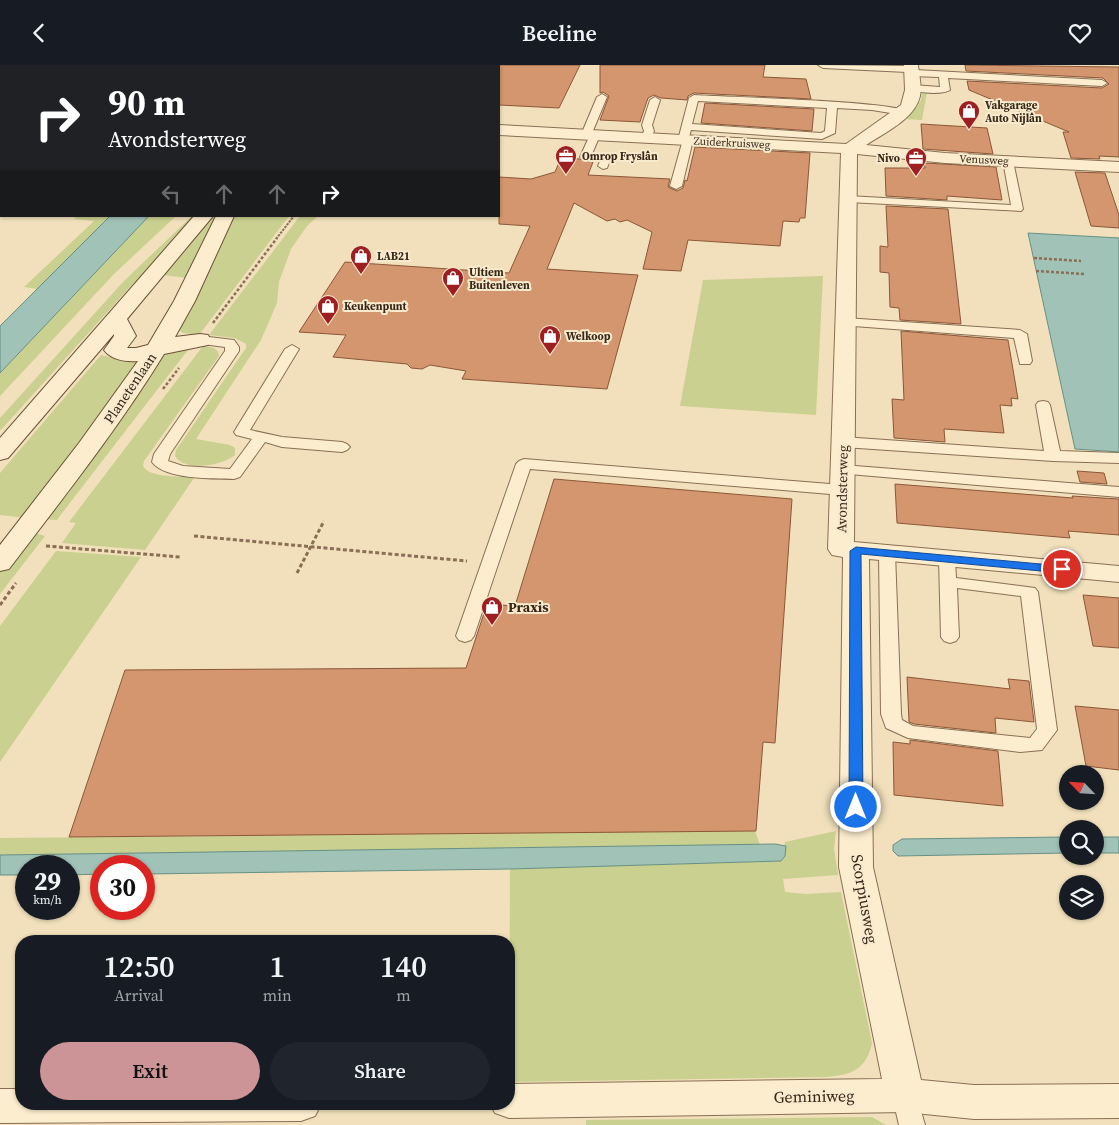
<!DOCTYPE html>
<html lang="en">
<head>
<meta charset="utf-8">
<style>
  :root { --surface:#171b24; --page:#20242c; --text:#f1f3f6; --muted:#9ea1a6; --accent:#cc9497 }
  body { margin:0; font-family:"Source Serif 4",serif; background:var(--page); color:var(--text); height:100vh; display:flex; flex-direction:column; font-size:19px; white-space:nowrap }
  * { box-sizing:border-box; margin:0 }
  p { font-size:16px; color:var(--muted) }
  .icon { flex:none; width:28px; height:28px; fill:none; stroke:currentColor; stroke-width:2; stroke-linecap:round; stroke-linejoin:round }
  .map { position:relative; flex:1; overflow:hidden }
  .details { position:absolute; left:15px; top:870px; width:500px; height:175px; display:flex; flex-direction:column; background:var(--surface); border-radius:20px; box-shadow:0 1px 4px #0004 }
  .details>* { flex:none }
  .hud { position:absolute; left:0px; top:0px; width:500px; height:152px; box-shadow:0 1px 4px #0004; background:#202124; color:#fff; overflow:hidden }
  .needle { width:32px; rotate:295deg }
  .buttons { position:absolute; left:1059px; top:700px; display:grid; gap:10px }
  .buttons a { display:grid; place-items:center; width:45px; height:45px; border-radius:50%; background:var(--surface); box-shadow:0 1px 4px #0004; font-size:25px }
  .speed { position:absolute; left:15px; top:790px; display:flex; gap:10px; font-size:25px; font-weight:700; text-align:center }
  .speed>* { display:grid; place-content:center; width:65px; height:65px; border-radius:50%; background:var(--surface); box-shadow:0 1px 4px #0004; line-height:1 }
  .speed small { font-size:12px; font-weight:400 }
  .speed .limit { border:8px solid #d22; background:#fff; color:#111 }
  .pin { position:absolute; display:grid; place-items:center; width:42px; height:42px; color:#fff; margin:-21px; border:2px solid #fff; border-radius:50%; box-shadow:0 1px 5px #0007 }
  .me { position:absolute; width:55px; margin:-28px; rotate:0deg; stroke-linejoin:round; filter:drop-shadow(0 0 4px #0008) }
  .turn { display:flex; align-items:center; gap:18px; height:105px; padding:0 25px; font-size:22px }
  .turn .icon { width:65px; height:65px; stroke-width:2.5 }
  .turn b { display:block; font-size:35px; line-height:42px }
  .lanes { display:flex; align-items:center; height:48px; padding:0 25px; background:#0003; justify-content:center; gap:25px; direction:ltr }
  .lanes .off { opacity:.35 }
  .eta { display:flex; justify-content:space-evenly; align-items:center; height:85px; text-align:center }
  .eta b { font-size:30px; font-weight:600; line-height:35px }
  .cta { display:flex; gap:10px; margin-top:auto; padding:10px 25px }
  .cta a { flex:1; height:58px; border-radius:30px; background:var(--accent); color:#111; font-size:20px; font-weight:600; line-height:58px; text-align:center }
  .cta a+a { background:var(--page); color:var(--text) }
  header { display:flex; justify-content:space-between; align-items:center; height:65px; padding:0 25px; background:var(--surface); font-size:22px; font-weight:600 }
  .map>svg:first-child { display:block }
</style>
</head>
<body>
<header><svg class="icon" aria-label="back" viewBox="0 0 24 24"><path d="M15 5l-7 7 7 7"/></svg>Beeline<svg class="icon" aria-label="heart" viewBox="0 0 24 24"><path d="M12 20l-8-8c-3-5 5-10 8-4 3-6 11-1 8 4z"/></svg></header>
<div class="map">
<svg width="1119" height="1060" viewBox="0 0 1119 1060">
  <rect width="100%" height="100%" fill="#f1e0bb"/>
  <path fill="#cad08f" d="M927 27 922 55 903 54C912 47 922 41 922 28Z
    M77 151H110L38 224 24 222 94 156 74 154Z
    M149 151H176L114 209 0 331V308Z
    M192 151H199L130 222 0 366V353L123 217Z
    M210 151H220L188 213 162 210Z
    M231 151H289L199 270 183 268 177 263Z
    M300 151H318L307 161 291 184 279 217 277 238 261 275 196 374 230 380 235 383V390C222 401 185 407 175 391L176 385 246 283V279L235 273 209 270Z
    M823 211 816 350 680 341 703 215Z
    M191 281 59 452 57 455 41 454 163 287Z
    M203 281C209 282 219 282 219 291L144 396 143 401C149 413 181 411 194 413L145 485 62 478 76 458 69 457Z
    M101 290 124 296 142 295 27 453 0 450V408Z
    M31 467 45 471 0 529V507Z
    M56 486 141 492 0 697V561Z
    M755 766 760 780 0 790V773Z
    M836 766 834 783 838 810 783 814 785 827 806 829 841 827 872 978C866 1005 851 1010 826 1012L509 1017 510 804 781 796 785 777Z
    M872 1052 886 1060H586V1055Z"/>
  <path fill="#a0c2b7" stroke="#679085" d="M110 151H149L0 308V261Z
    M1028 168 1119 173V387L1075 384Z
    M1067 772V788L898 791 893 786V780L902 774Z
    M1095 772H1119V788H1095Z
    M775 779 786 781 785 791 781 796 510 804 144 809V801H101V809L69 810V801H26V810H0V790Z"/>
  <path fill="#d3966e" stroke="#8b5738" d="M499 0H580L559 43 499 40Z
    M600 0H765L763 12 806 14 811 34 694 28 688 31 687 35 661 33 654 30 648 33 640 57 600 55 609 31 603 27 600 28Z
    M965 0 1119 2V92L1099 91 1100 94 1071 93 1063 67H1069L969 25 967 16 1102 23 1109 19 1103 13 966 6Z
    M705 38 814 44 812 66 701 58Z
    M921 59 987 63 993 89 923 84Z
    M695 82 810 88 805 153H800L799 157 783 156 780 181 688 175 681 206 643 204 652 167 627 155 620 157 615 154 607 156 574 138 547 204 638 210 607 324 462 314 466 306 430 300 422 304 411 303 407 299 333 292 346 270 299 267 345 197 509 208 530 161 499 159V112L531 114 555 107 561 93 580 94 593 97 588 110 670 114 668 122 677 126 683 123 685 115 687 116Z
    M924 98 996 102 1002 135 947 131V135L886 131 885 103H925Z
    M1075 107 1105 108 1119 150V163L1091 161Z
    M886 141 948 144 961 259 900 255 899 243 890 242 889 208 880 207V181L888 182Z
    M901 266 1008 275 1018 334 1011 333 1012 341 1000 340 1004 368 944 364 945 377 894 373 892 334 904 335Z
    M1077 406 1104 408 1107 419 1080 417Z
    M554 414 792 434 775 678 763 677 756 766 69 772 125 605 466 603 487 539 515 541Z
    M895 419 1073 433 1072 431 1119 434V470L1068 466 1070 473 897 458Z
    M1083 530 1119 533V583L1093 581Z
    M907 612 1010 624 1008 614 1029 616 1034 657 995 653 996 668 914 659 909 657Z
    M1075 641 1119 645V705L1086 701Z
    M910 675 998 686 1003 741 894 730 893 677 910 679Z"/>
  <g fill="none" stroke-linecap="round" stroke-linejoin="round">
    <g stroke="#8a6f54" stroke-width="2">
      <path id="service" d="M818 0 911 1 914 2 915 5 1102 15 1107 18 1102 21 948 13 950 25C943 30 915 28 908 23L913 20 940 22 939 12 911 11 908 10 907 7 823 3Z
        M602 29 607 32 592 68H599L600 70 592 89 610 91 611 93 607 103 603 104 598 101 600 96 585 95 580 92 589 72H582L581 70 597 32Z
        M694 30C723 32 895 36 908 47L903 50 872 45 837 43 835 68 822 74 691 65 689 72 693 75 682 121 676 124 670 121 682 78 678 75 689 33ZM698 36 827 43 825 66 821 68 692 59Z
        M655 32 660 35 652 60 654 66 650 75H642L641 73 644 66 642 60 650 35Z
        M1008 93 1013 96 1023 144 1021 146 848 137 842 134 848 131 1011 140 1003 96Z
        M845 253 1020 265 1027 269 1032 296 1030 299H1020L1014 273 840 260 838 257 840 254Z
        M200 271 234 275 239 282V286L170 389 168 396 183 401 230 404 252 374 236 370 234 367 285 284 292 280 299 284 250 365 282 372 342 377 347 379 350 382 347 385 342 387 282 382 265 377 240 412 234 414C213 413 165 415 152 397L154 389 225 286V282L195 278 193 275 195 272Z
        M1043 336 1048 337 1050 340 1060 386 1119 388V398L1053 396 843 382 838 380 835 377 838 374 843 372 1044 386 1036 340 1038 337Z
        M524 394 842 420 848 422 850 425 848 428 842 430 530 404 474 571 471 575 465 577 459 575 456 571 516 399 519 396Z
        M843 400 1119 422V432L837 408 835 405 837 402Z
        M887 483 893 484 895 488 901 649 902 655 913 661 1030 673 1037 664 1021 531 957 523 959 572 956 576 950 578 944 576 941 572 939 494 941 490H953L955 494 956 513 1035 523 1038 527 1057 665 1042 685 1020 687 908 673 886 663 881 649 879 488 881 484Z
        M905 1019 914 1022 925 1060H899L892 1030 896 1022Z"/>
    </g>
    <g stroke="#8a6f54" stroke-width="2">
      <path id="minor" d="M904 0H918C919 10 922 21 920 31 915 54 884 68 866 80L945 88 1119 97V107L945 98 857 89 854 477 1119 501V517L869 494 873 802 921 1015 974 1020 1119 1019V1053L974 1054 905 1047 509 1053 495 1048 490 1039H509V1019L882 1014 839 802 843 492 832 490 828 484 841 88 499 70V60L846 79 901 40 905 25Z
        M0 1024H21V1039H321L315 1051 301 1056 0 1058Z"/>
    </g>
    <g stroke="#6c5037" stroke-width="2">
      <path id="secondary" d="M194 151H213L127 254 136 271 127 283H136L148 280 174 236 216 151H234L195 236 175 272 200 269 208 270 211 275 208 280 164 289C118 364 63 433 9 504L0 506V480L79 378 138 296C126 297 111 295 104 285L114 271V269L8 393 0 395V373Z"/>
    </g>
    <path stroke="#8a6f54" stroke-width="2" stroke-dasharray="2.5 1" stroke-linecap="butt" d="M322 1 324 0
      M276 174 294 151"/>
    <path stroke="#8a6f54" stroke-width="2.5" stroke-dasharray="3 2" stroke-linecap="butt" d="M1034 193 1081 196
      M1036 206 1085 209
      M213 258 277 173
      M163 324 179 303"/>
    <path stroke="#8a6f54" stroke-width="3" stroke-dasharray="4 2.5" stroke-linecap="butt" d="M194 471 467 496
      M46 481 180 492
      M297 508 324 456
      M0 540 16 518"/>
    <use href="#service" fill="#fcedcf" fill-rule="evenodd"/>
    <use href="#minor" fill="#fcedcf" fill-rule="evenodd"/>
    <use href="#secondary" fill="#fcedcf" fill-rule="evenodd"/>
  </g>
  <path fill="#1a73e8" stroke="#114b97" d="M856 482 1062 501 1067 504 1062 508 861 489 863 742 861 746H851L849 742 850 486Z"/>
  <defs>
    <g id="shop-pin" transform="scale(1.125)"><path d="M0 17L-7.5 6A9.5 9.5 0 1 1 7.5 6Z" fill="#9e1f22" stroke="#f8eacc"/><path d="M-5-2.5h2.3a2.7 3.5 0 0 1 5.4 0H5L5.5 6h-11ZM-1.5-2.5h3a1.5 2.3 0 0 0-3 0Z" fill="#fff"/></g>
    <g id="office-pin" transform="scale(1.125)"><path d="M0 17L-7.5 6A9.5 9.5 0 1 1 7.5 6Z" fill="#9e1f22" stroke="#f8eacc"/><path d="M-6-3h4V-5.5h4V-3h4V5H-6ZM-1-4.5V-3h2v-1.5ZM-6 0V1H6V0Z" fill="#fff"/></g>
  </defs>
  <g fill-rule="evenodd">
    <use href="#shop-pin" x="969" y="46"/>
    <use href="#office-pin" x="566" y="91"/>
    <use href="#office-pin" x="916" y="93"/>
    <use href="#shop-pin" x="361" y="191"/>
    <use href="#shop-pin" x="453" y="213"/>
    <use href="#shop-pin" x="328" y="241"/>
    <use href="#shop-pin" x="550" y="271"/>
    <use href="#shop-pin" x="492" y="542"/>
  </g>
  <g text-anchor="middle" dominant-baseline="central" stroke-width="4" stroke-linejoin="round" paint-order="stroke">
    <g font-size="11" font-weight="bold" fill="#38281a" stroke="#f8eacc" text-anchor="start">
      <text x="985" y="40">Vakgarage<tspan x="985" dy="13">Auto Nijlân</tspan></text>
      <text x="582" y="91">Omrop Fryslân</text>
      <text x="900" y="93" text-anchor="end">Nivo</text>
      <text x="377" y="191">LAB21</text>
      <text x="469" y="207">Ultiem<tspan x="469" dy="13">Buitenleven</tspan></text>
      <text x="344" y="241">Keukenpunt</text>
      <text x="566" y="271">Welkoop</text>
    </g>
    <g font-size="11" fill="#38281a" stroke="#f8eacc">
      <text transform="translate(732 78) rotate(3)">Zuiderkruisweg</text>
      <text transform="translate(984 95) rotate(3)">Venusweg</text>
    </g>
    <g font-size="14" fill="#38281a" stroke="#f8eacc">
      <text transform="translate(130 323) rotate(-56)">Planetenlaan</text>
      <text transform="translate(842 424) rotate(-89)">Avondsterweg</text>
    </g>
    <g font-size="14" font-weight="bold" fill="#38281a" stroke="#f8eacc" text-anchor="start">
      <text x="508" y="542">Praxis</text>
    </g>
    <g font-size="16" fill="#38281a" stroke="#f8eacc">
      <text transform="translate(865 834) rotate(80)">Scorpiusweg</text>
      <text transform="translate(814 1031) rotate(-1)">Geminiweg</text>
    </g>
  </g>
</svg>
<div class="buttons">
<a><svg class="needle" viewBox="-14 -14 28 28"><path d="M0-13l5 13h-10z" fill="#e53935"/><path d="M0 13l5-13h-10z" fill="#9ea1a6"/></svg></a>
<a><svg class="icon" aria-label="search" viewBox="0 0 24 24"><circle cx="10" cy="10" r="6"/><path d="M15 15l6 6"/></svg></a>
<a><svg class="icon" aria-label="layers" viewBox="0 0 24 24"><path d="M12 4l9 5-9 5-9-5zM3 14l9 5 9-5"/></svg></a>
</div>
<div class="speed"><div>29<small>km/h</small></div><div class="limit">30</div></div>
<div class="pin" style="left:1062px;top:504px;background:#d93025"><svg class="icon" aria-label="arrive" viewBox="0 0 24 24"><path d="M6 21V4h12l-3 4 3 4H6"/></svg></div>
<svg class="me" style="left:856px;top:742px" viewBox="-20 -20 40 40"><circle r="17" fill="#1a73e8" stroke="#fff" stroke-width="3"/><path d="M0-11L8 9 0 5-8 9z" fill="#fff"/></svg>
<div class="hud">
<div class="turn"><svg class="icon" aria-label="right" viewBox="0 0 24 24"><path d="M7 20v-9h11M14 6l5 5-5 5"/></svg><div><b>90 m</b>Avondsterweg</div></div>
<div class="lanes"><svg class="icon off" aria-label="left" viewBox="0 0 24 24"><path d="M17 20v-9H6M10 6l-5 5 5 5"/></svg><svg class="icon off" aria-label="ahead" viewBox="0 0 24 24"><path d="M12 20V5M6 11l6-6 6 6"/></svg><svg class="icon off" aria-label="ahead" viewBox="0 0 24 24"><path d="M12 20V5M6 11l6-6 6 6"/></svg><svg class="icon" aria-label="right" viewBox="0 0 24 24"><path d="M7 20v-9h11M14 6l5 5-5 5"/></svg></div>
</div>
<section class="details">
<div class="eta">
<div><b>12:50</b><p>Arrival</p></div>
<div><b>1</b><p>min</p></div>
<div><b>140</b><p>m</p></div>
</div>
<div class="cta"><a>Exit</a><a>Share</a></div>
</section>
</div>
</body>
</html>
